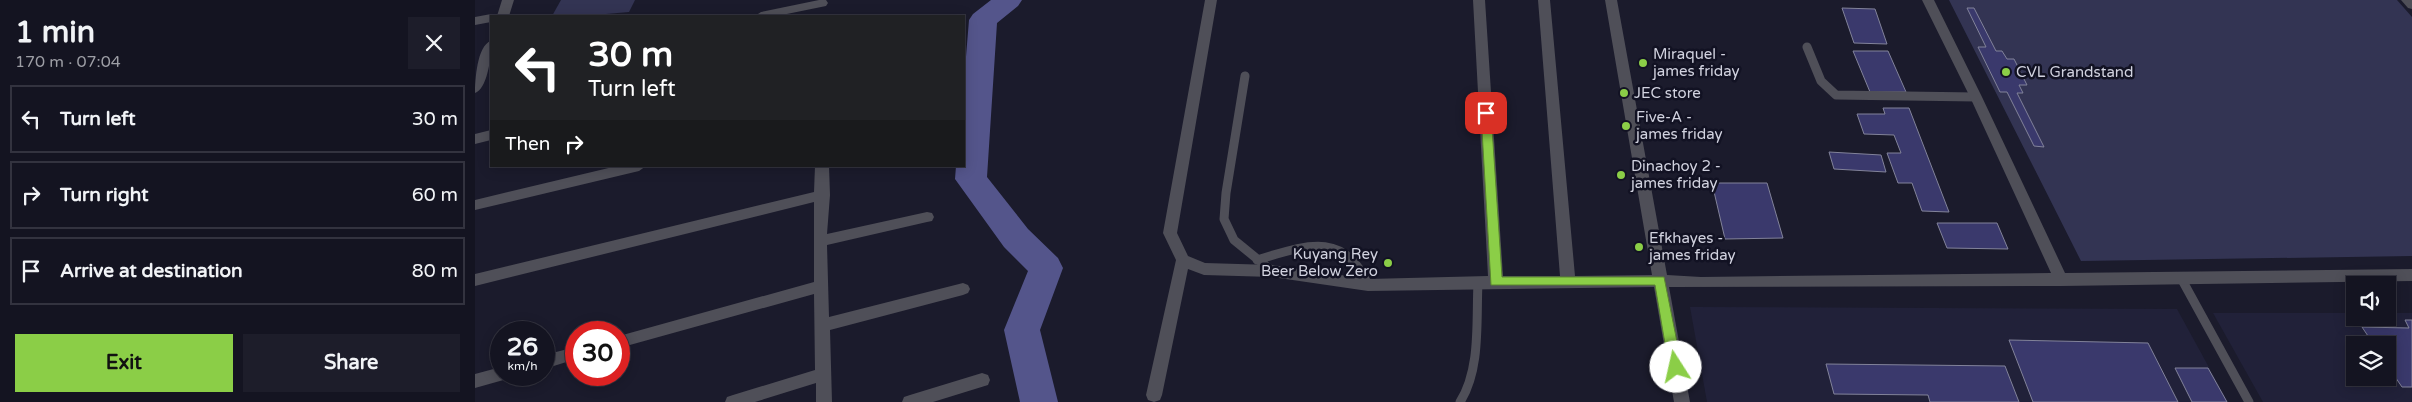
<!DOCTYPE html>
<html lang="en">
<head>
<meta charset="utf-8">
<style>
  :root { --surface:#141421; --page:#1d1d2a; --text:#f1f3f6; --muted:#9d9ea5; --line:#33333f; --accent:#8bce47 }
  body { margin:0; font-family:"Varela Round",sans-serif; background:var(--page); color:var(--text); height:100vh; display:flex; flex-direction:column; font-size:19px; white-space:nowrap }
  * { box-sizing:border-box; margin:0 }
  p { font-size:16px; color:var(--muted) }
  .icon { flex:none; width:28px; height:28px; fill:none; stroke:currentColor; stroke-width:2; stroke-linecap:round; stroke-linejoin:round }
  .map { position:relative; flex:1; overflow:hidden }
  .side { display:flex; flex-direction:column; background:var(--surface); width:475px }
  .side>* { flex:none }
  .guide { position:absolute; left:15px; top:15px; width:475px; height:152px; border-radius:0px; box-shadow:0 2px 12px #0003,0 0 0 1px var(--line); background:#202124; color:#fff; overflow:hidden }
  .buttons { position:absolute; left:1871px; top:276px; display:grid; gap:10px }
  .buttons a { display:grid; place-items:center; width:50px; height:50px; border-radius:0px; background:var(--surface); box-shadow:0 2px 12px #0003,0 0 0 1px var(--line); font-size:25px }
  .speed { position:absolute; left:15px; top:321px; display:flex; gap:10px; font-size:25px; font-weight:700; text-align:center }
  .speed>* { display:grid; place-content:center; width:65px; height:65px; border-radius:50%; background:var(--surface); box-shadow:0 2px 12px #0003,0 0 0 1px var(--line); line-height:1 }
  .speed small { font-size:12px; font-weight:400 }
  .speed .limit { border:8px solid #d22; background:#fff; color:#111 }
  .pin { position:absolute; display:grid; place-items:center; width:42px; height:42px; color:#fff; margin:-21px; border-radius:10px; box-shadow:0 2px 8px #0006 }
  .me { position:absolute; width:55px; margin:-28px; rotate:350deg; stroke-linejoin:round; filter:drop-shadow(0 0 4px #0008) }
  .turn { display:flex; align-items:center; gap:18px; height:105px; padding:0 15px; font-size:22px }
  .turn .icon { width:65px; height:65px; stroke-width:2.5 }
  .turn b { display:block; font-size:35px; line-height:42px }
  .then { display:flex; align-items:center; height:48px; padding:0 15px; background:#0003; gap:10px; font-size:19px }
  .round { display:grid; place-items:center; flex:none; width:52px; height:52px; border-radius:0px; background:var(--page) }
  .summary { display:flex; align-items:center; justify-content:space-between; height:85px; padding:0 15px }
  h1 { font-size:30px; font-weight:800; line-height:38px }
  .action { display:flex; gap:10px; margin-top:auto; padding:10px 15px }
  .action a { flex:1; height:58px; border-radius:0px; background:var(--accent); color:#111; font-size:20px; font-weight:800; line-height:58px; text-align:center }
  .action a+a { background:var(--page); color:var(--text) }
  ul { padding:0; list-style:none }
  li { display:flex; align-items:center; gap:15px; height:68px; margin:0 10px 8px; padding:0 5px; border:2px solid var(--line); border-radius:0px }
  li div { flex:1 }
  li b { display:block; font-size:19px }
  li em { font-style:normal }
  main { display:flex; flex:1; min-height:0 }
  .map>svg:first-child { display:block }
</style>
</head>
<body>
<main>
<section class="side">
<div class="summary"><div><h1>1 min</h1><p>170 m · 07:04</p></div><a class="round"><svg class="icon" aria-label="close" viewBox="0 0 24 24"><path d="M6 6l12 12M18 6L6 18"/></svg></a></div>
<ul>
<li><svg class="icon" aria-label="left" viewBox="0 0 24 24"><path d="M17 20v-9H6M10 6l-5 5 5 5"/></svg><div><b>Turn left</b></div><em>30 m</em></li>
<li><svg class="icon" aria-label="right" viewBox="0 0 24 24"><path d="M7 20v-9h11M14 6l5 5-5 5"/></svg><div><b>Turn right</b></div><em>60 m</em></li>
<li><svg class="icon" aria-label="arrive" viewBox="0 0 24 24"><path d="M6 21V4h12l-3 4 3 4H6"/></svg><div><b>Arrive at destination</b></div><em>80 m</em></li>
</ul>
<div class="action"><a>Exit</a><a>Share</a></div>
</section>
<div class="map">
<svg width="1937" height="402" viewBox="0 0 1937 402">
  <rect width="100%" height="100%" fill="#1b1b2c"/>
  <path fill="#212139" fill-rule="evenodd" d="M1215 307 1702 309 1753 402H1232Z
    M1738 313H1880V318H1912L1913 313H1937V402H1788ZM1880 345H1912V378H1880Z"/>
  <path fill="#333453" d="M86 0H160L154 12 108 16H77Z
    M1474 0H1922L1937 17V256L1606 261Z"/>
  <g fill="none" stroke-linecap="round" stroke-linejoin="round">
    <path fill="#54558b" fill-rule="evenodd" d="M516 0H547L543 6 522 23 512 177 553 229 583 258 588 268 565 330 583 402H545L529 330 553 271 529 247 480 179 481 166H489V81L494 20 498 14Z"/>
  </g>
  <path fill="#3a396c" stroke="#82839a" d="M1367 8 1400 9 1412 44 1379 43Z
    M1492 8H1499L1521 51H1527L1532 59H1539L1552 85H1544L1548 93H1542L1569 147 1559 146 1532 92H1525L1503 47H1511Z
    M1378 51H1413L1431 92H1395Z
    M1408 108H1434L1474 212 1447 211 1437 183H1423L1412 153H1426L1419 135 1389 134 1382 114H1410Z
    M1354 152 1406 155 1411 172 1359 169Z
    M1237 183H1292L1308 238 1250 239Z
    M1462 223H1522L1533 249 1472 248Z
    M1930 320H1937V387H1927L1912 365V345H1899L1887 327 1934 328Z
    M1534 340 1673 343 1703 402H1558Z
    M1351 364 1530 366 1544 402H1455L1453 395 1359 394Z
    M1700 368H1733L1752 402H1717Z"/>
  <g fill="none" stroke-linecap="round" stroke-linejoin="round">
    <path stroke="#4f4f58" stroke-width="9" d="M1332 47 1346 81 1361 95 1501 97
      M770 76 751 193 749 219 759 240 797 271
      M782 260C829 246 869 229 893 285
      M1706 278 1774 402
      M985 402C1006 369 1001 321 1003 283"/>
    <path fill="#4f4f58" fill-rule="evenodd" d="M27 0H39L34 16H22Z
      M344 0H351L353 3 351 6 302 16H280L286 12Z
      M730 0H742L702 233 713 256 730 263 797 265 893 279 1013 276 998 0H1010L1028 276H1085L1063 0H1075L1100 276 1177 275 1130 0H1142L1192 275 1226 277 1576 273 1495 97 1447 0H1459L1507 97 1590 273 1937 269V281L1586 286 1194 287 1215 402H1199L1179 287 893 291 797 277 729 275 713 269 687 395 685 400 679 402 673 400 671 395 701 260 688 233Z
      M1926 0H1937V9L1933 8Z
      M16 14 21 16H16V22L0 25V17Z
      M16 41C17 53 13 89 0 93 0 81 2 45 16 41Z
      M16 130V140L0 144V134Z
      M142 166H171L164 171 0 210V200Z
      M340 166H354L355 195 352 234 452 212 457 213 459 217 457 221 452 222 352 245 354 317 488 283 493 285 495 289 493 293 488 295 355 330 357 402H341V383L280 402H250L252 397 258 395 340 370 339 294 144 348V336L339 282V202L0 286V274L339 192Z
      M101 347V359L69 369V355Z
      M26 367V375H33L32 379 0 388V374Z
      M507 373 513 375 515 380 513 385 458 402H427L429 397 435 395Z"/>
  </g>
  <path fill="#8bce47" stroke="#5a862e" d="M1011 109 1016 113 1027 277H1189L1207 367 1205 371H1196L1194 367 1180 285H1016L1006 113Z"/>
  <g fill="#8bce47" stroke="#121223" stroke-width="2">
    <circle cx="1168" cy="63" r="5"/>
    <circle cx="1531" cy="72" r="5"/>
    <circle cx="1149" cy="93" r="5"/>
    <circle cx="1151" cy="126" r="5"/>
    <circle cx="1146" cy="175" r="5"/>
    <circle cx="1164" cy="247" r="5"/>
    <circle cx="913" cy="263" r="5"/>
  </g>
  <g text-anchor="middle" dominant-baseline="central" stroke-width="5" stroke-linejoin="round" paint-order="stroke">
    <g font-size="15" fill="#d1d2df" stroke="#121223" text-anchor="start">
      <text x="1178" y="54">Miraquel -<tspan x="1178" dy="17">james friday</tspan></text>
      <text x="1541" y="72">CVL Grandstand</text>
      <text x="1159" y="93">JEC store</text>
      <text x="1161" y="117">Five-A -<tspan x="1161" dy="17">james friday</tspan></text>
      <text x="1156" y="166">Dinachoy 2 -<tspan x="1156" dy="17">james friday</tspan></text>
      <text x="1174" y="238">Efkhayes -<tspan x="1174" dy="17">james friday</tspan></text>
      <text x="903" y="254" text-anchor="end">Kuyang Rey<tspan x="903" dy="17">Beer Below Zero</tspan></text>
    </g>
  </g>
</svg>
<div class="buttons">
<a><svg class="icon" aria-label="sound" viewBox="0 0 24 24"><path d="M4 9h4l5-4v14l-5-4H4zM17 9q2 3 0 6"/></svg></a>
<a><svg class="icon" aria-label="layers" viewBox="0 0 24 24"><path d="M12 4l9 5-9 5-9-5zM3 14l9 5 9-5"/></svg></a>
</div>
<div class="speed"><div>26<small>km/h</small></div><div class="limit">30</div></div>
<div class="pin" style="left:1011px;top:113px;background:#d93025"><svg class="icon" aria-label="arrive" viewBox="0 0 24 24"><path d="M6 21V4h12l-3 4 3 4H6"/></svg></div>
<svg class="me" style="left:1201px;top:367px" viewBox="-20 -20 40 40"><circle r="19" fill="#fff"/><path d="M0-13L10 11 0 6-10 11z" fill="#8bce47"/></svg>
<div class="guide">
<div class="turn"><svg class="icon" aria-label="left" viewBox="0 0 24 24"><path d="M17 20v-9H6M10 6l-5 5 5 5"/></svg><div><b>30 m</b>Turn left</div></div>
<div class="then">Then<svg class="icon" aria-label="right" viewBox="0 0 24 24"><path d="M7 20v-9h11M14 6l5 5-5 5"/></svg></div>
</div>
</div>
</main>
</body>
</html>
